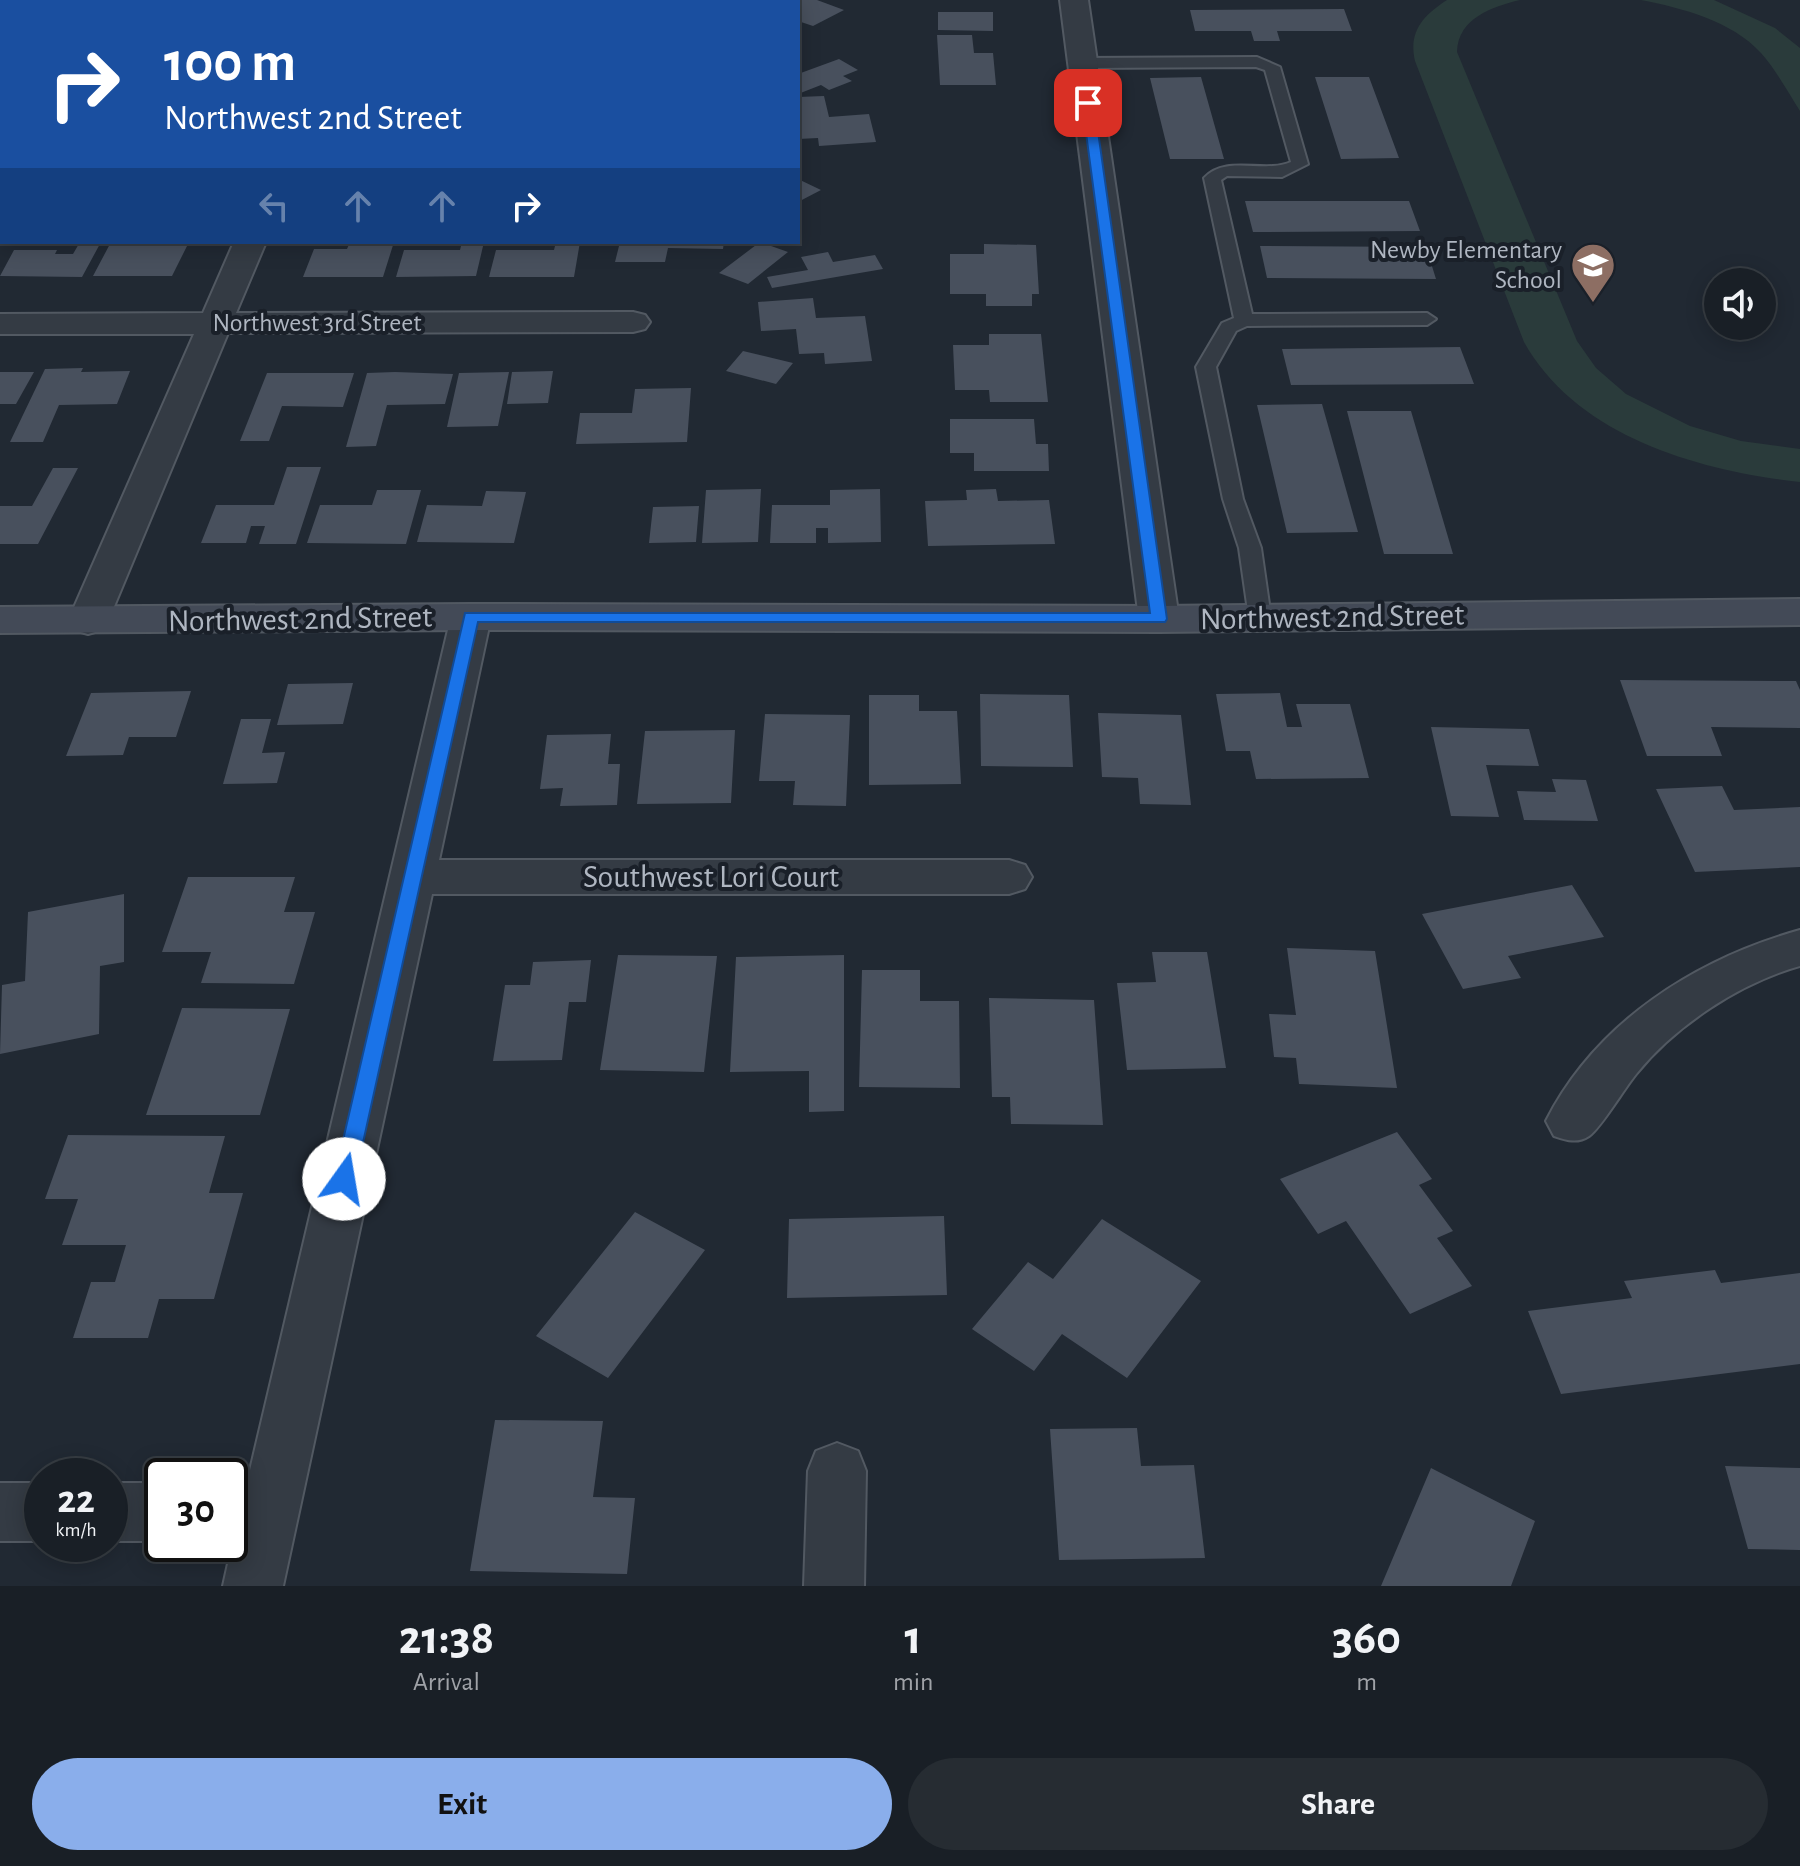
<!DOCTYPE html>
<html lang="en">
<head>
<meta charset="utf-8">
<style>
  :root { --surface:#191f26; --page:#262c32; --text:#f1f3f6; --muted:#9fa2a7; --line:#373d43; --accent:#8aaeeb }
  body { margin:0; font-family:"Alegreya Sans",sans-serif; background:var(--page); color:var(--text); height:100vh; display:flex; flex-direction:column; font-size:30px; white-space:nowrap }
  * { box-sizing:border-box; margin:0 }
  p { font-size:26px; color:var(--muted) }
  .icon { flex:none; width:44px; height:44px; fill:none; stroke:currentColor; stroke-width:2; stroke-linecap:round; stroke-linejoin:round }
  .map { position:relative; height:1586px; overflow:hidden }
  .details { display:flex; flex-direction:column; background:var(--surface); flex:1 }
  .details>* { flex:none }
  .banner { position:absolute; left:0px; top:0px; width:800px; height:244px; box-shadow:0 4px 20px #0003,0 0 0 2px var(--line); background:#1a4fa0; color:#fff; overflow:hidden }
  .buttons { position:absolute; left:1704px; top:268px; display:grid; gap:16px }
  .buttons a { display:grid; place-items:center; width:72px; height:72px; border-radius:50%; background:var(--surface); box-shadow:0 4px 20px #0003,0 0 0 2px var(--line); font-size:40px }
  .speed { position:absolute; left:24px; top:1458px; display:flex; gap:16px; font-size:40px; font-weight:700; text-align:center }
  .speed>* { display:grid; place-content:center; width:104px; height:104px; border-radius:50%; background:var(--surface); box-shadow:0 4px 20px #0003,0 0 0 2px var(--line); line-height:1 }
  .speed small { font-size:20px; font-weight:400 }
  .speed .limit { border:4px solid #111; border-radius:12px; background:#fff; color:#111 }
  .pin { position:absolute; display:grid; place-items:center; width:68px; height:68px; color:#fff; margin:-34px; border-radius:16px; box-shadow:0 4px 12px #0006 }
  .me { position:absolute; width:88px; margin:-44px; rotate:13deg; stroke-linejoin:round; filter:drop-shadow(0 0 6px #0008) }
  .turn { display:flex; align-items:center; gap:28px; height:168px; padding:0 32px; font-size:36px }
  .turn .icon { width:104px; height:104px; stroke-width:2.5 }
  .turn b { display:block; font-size:56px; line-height:68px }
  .lanes { display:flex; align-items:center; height:76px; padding:0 32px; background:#0003; justify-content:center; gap:40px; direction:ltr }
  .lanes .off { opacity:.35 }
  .eta { display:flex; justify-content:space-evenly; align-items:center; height:136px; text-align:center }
  .eta b { font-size:48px; font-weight:700; line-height:56px }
  .action { display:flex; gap:16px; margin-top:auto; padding:16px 32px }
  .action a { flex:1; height:92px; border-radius:48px; background:var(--accent); color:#111; font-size:32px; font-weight:700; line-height:92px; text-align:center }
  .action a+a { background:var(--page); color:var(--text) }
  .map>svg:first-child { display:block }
</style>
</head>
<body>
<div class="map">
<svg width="1800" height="1586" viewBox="0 0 1800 1586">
  <rect width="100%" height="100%" fill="#212933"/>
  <path fill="#2a3b3b" d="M1447 0H1520C1492 7 1458 18 1457 52L1577 341 1596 368 1626 394 1690 426 1741 441 1800 449V482C1700 471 1577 437 1524 342L1415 61C1408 31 1424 15 1447 0Z
    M1641 0H1714L1775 28 1800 48V111C1788 92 1776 70 1761 53 1732 21 1682 8 1641 0Z"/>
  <path fill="#48505d" d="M798 0H817L844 10 813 26 798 21Z
    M1344 9 1352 31H1277L1280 41H1254L1251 31H1195L1190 10Z
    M938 12H993V31L938 30Z
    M937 35H972L974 53H993L996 85H940Z
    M839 59 858 70 843 76 852 81 829 90 821 85 798 94V74Z
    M1201 77 1224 159H1170L1150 78Z
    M1315 77H1369L1399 158 1341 159Z
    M824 96 829 117 869 114 876 142 819 146 818 138 798 139V97Z
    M798 179 821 190 798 202Z
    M1245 201H1409L1420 231 1253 232Z
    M80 242H101L82 277 0 276 14 250H57L55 254H73Z
    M111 242H189L172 276H93Z
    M350 242H394L383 277H303L314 249H347Z
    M462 242H484L476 276 396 277 404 250H460Z
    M556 242H580L574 277H489L496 250H554Z
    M620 242H724L723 249 668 248 665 262H615Z
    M760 242 788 252 748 284 719 273Z
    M984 244 1036 245 1039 294H1032V306H986V294H950V254H984Z
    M1260 246 1426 247 1436 279 1267 278Z
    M828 252 833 262 875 255 883 269 772 288 767 277 808 270 801 257Z
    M813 298 816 318 865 316 872 361 825 364 824 353 799 354 796 329 761 331 758 302Z
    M989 334H1041L1048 402H990L989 390H955L953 345H989Z
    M1460 347 1474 384 1291 385 1282 349Z
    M743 351 793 363 776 384 726 371Z
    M83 368 81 372 130 371 117 404 59 405 43 442H10L45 369Z
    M553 371 548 403 507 404 512 372Z
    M0 372H34L16 404H0Z
    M395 372 453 374 445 404 387 405 376 446 346 447 367 373Z
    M509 372 498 426 447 427 459 373Z
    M267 373H354L343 407 282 406 269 441H240Z
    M691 388 687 442 576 444 580 413H632L635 389Z
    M1322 404 1358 532 1287 533 1257 405Z
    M1347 411H1411L1453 554H1384Z
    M950 419H1034L1036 444H1048L1049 471H974V453H950Z
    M287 467H321L296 544H259L265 526H251L246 543H201L216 505H274Z
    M53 468H78L38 544H0V506H32Z
    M761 489 758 542 702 543 706 490Z
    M880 489 881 542 828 543V528H816V543H770L772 505H830V490Z
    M996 489 998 501 1049 500 1055 544 928 546 925 501 967 500 966 490Z
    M377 490H421L406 544 307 543 320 505H372Z
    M486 491 526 492 514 543 417 542 427 505 482 506Z
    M699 506 696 542 649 543 653 507Z
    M1620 680 1796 681 1800 690V728L1711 727 1722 756H1647Z
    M353 683 343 724 277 725 288 684Z
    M191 691 176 737H129L123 755 66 756 91 693Z
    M1280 693 1287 727H1302L1296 704H1350L1369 778 1256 779 1250 751H1226L1216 694Z
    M980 694 1069 695 1073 767 981 766Z
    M869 695H919V711H957L961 784 869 785Z
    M1098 713 1181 715 1191 805 1140 804 1138 778 1102 777Z
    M765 714 850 715 846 806 793 805 795 781H759Z
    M241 719H271L262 753 285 752 277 783 223 784Z
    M1431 727 1529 729 1539 766 1486 765 1499 817 1451 816Z
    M735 730 731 803 637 804 645 731Z
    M611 734 608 764H620L617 805 560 806 563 788 540 789 547 735Z
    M1552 779 1586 780 1598 821 1524 820 1517 791 1556 792Z
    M1722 786 1734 810 1800 807V867L1695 872 1656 789Z
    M188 877H295L284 912H315L294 984 201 983 211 952H162Z
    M1572 885 1604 937 1508 956 1521 978 1463 989 1422 914Z
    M124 894V962L100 966 99 1034 0 1054 2 985 25 981 28 912Z
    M1287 948 1375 951 1397 1088 1299 1084 1296 1058 1274 1057 1269 1014 1296 1015Z
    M1152 952H1207L1226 1068 1127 1070 1117 983 1156 982Z
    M618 955 717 956 704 1072 600 1070Z
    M844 955V1111L809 1112V1071L730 1072 736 957Z
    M591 960 586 1002H569L562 1060 493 1061 505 985H530L533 962Z
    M862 970H920V1001H959L960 1088 859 1087Z
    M989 998 1094 1000 1103 1125 1011 1124 1010 1097H992Z
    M182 1008 290 1009 260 1115H146Z
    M1397 1132 1432 1179 1419 1185 1453 1231 1437 1238 1472 1286 1410 1314 1346 1221 1318 1234 1280 1179Z
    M68 1135 225 1136 209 1193H243L214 1299H159L148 1338H73L91 1282H115L126 1245H62L78 1199H45Z
    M635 1212 705 1250 608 1378 536 1336Z
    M944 1216 947 1295 787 1298 789 1219Z
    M1102 1219 1201 1281 1127 1378 1062 1334 1034 1371 972 1329 1028 1262 1053 1279Z
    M1715 1270 1721 1283 1800 1273V1364L1561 1394 1528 1311 1632 1298 1624 1281Z
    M495 1420 603 1421 593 1497 635 1498 627 1574 470 1571Z
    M1137 1428 1141 1466 1194 1465 1205 1558 1059 1560 1050 1429Z
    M1725 1466 1800 1468V1550L1748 1549Z
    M1431 1468 1535 1521 1511 1586H1381Z"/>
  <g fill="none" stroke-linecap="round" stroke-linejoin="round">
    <g stroke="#525962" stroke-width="4">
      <path id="service" d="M1257 57 1280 67 1308 164 1282 177 1227 176 1221 180 1252 314 1427 313 1436 319 1427 325 1247 326 1236 331 1216 367 1243 499 1261 548 1271 618 1268 623H1252L1249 618 1239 548 1223 499 1196 367 1222 323 1234 318 1204 178C1226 154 1264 174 1291 162L1265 70 1256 67 1083 68 1075 63 1083 58Z"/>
    </g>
    <g stroke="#525962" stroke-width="4">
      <path id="minor" d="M340 0H368L339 2Z
        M1060 0H1088L1179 619 1173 628 1159 632 1145 628 1139 619Z
        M0 111H2V129H0Z
        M234 242H266L236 313 633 312 645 315 650 322 645 329 633 332 228 333 108 621 102 630 88 634 74 630 68 621 194 334H0V314L203 313Z
        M471 604 485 608 491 617 439 860H1009L1025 865 1032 877 1025 889 1009 894H432L283 1586H223L233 1541H230V1483H247L451 617 457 608Z
        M1800 930V966C1740 983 1676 1025 1637 1073 1625 1087 1601 1128 1589 1136 1577 1144 1566 1140 1554 1136L1546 1121C1596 1022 1696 959 1800 930Z
        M837 1443 858 1451 866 1471 864 1586H804L808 1471 816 1451Z
        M0 1483H42V1541H0Z
        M110 1483H162V1541H110Z"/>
    </g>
    <g stroke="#525962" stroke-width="4">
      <path id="secondary" d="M1800 599V625L1159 632 471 630 0 633V607L471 604 1159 606Z"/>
    </g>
    <use href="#service" fill="#343b44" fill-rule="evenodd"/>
    <use href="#minor" fill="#343b44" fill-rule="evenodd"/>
    <use href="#secondary" fill="#434a57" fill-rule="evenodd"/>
  </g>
  <path fill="#1a73e8" stroke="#114b97" stroke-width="2" d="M1088 99 1094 103 1167 619 1165 622H478L355 1179 352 1186 344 1189 337 1186 334 1179 465 613H1150L1082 103Z"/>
  <defs>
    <g id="school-pin" transform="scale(2.3)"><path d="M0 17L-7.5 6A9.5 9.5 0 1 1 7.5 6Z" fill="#8d6e63" stroke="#1a2029"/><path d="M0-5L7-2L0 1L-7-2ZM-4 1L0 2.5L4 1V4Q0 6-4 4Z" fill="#fff"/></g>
  </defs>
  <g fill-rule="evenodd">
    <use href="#school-pin" x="1593" y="265"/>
  </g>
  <g text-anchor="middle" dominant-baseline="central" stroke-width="8" stroke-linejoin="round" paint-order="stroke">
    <g font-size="26" fill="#afb6c1" stroke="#1a2029" text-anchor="end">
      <text x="1562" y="250">Newby Elementary<tspan x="1562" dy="30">School</tspan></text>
    </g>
    <g font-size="26" fill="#afb6c1" stroke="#1a2029">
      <text x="317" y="323">Northwest 3rd Street</text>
    </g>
    <g font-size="32" fill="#afb6c1" stroke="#1a2029">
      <text transform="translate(1332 617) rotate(-1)">Northwest 2nd Street</text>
      <text transform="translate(300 619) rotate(-1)">Northwest 2nd Street</text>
      <text x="711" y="877">Southwest Lori Court</text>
    </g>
  </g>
</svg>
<div class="buttons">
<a><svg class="icon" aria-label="sound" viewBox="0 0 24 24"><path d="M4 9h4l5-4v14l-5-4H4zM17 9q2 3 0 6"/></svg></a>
</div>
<div class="speed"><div>22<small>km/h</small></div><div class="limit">30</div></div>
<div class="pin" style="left:1088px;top:103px;background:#d93025"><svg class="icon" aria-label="arrive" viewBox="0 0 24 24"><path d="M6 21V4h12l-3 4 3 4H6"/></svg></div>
<svg class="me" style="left:344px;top:1179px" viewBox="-20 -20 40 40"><circle r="19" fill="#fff"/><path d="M0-13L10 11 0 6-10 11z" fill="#1a73e8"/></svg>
<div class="banner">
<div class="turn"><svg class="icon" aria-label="right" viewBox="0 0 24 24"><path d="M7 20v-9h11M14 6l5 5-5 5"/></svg><div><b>100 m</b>Northwest 2nd Street</div></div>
<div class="lanes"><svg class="icon off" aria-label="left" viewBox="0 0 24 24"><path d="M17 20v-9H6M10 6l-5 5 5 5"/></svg><svg class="icon off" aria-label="ahead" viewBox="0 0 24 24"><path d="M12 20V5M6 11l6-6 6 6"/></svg><svg class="icon off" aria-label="ahead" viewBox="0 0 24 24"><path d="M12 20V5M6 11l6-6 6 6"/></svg><svg class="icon" aria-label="right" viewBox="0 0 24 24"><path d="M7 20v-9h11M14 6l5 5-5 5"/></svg></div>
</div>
</div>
<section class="details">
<div class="eta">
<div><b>21:38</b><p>Arrival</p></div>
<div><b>1</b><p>min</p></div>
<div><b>360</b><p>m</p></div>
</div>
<div class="action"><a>Exit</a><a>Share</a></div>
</section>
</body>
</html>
